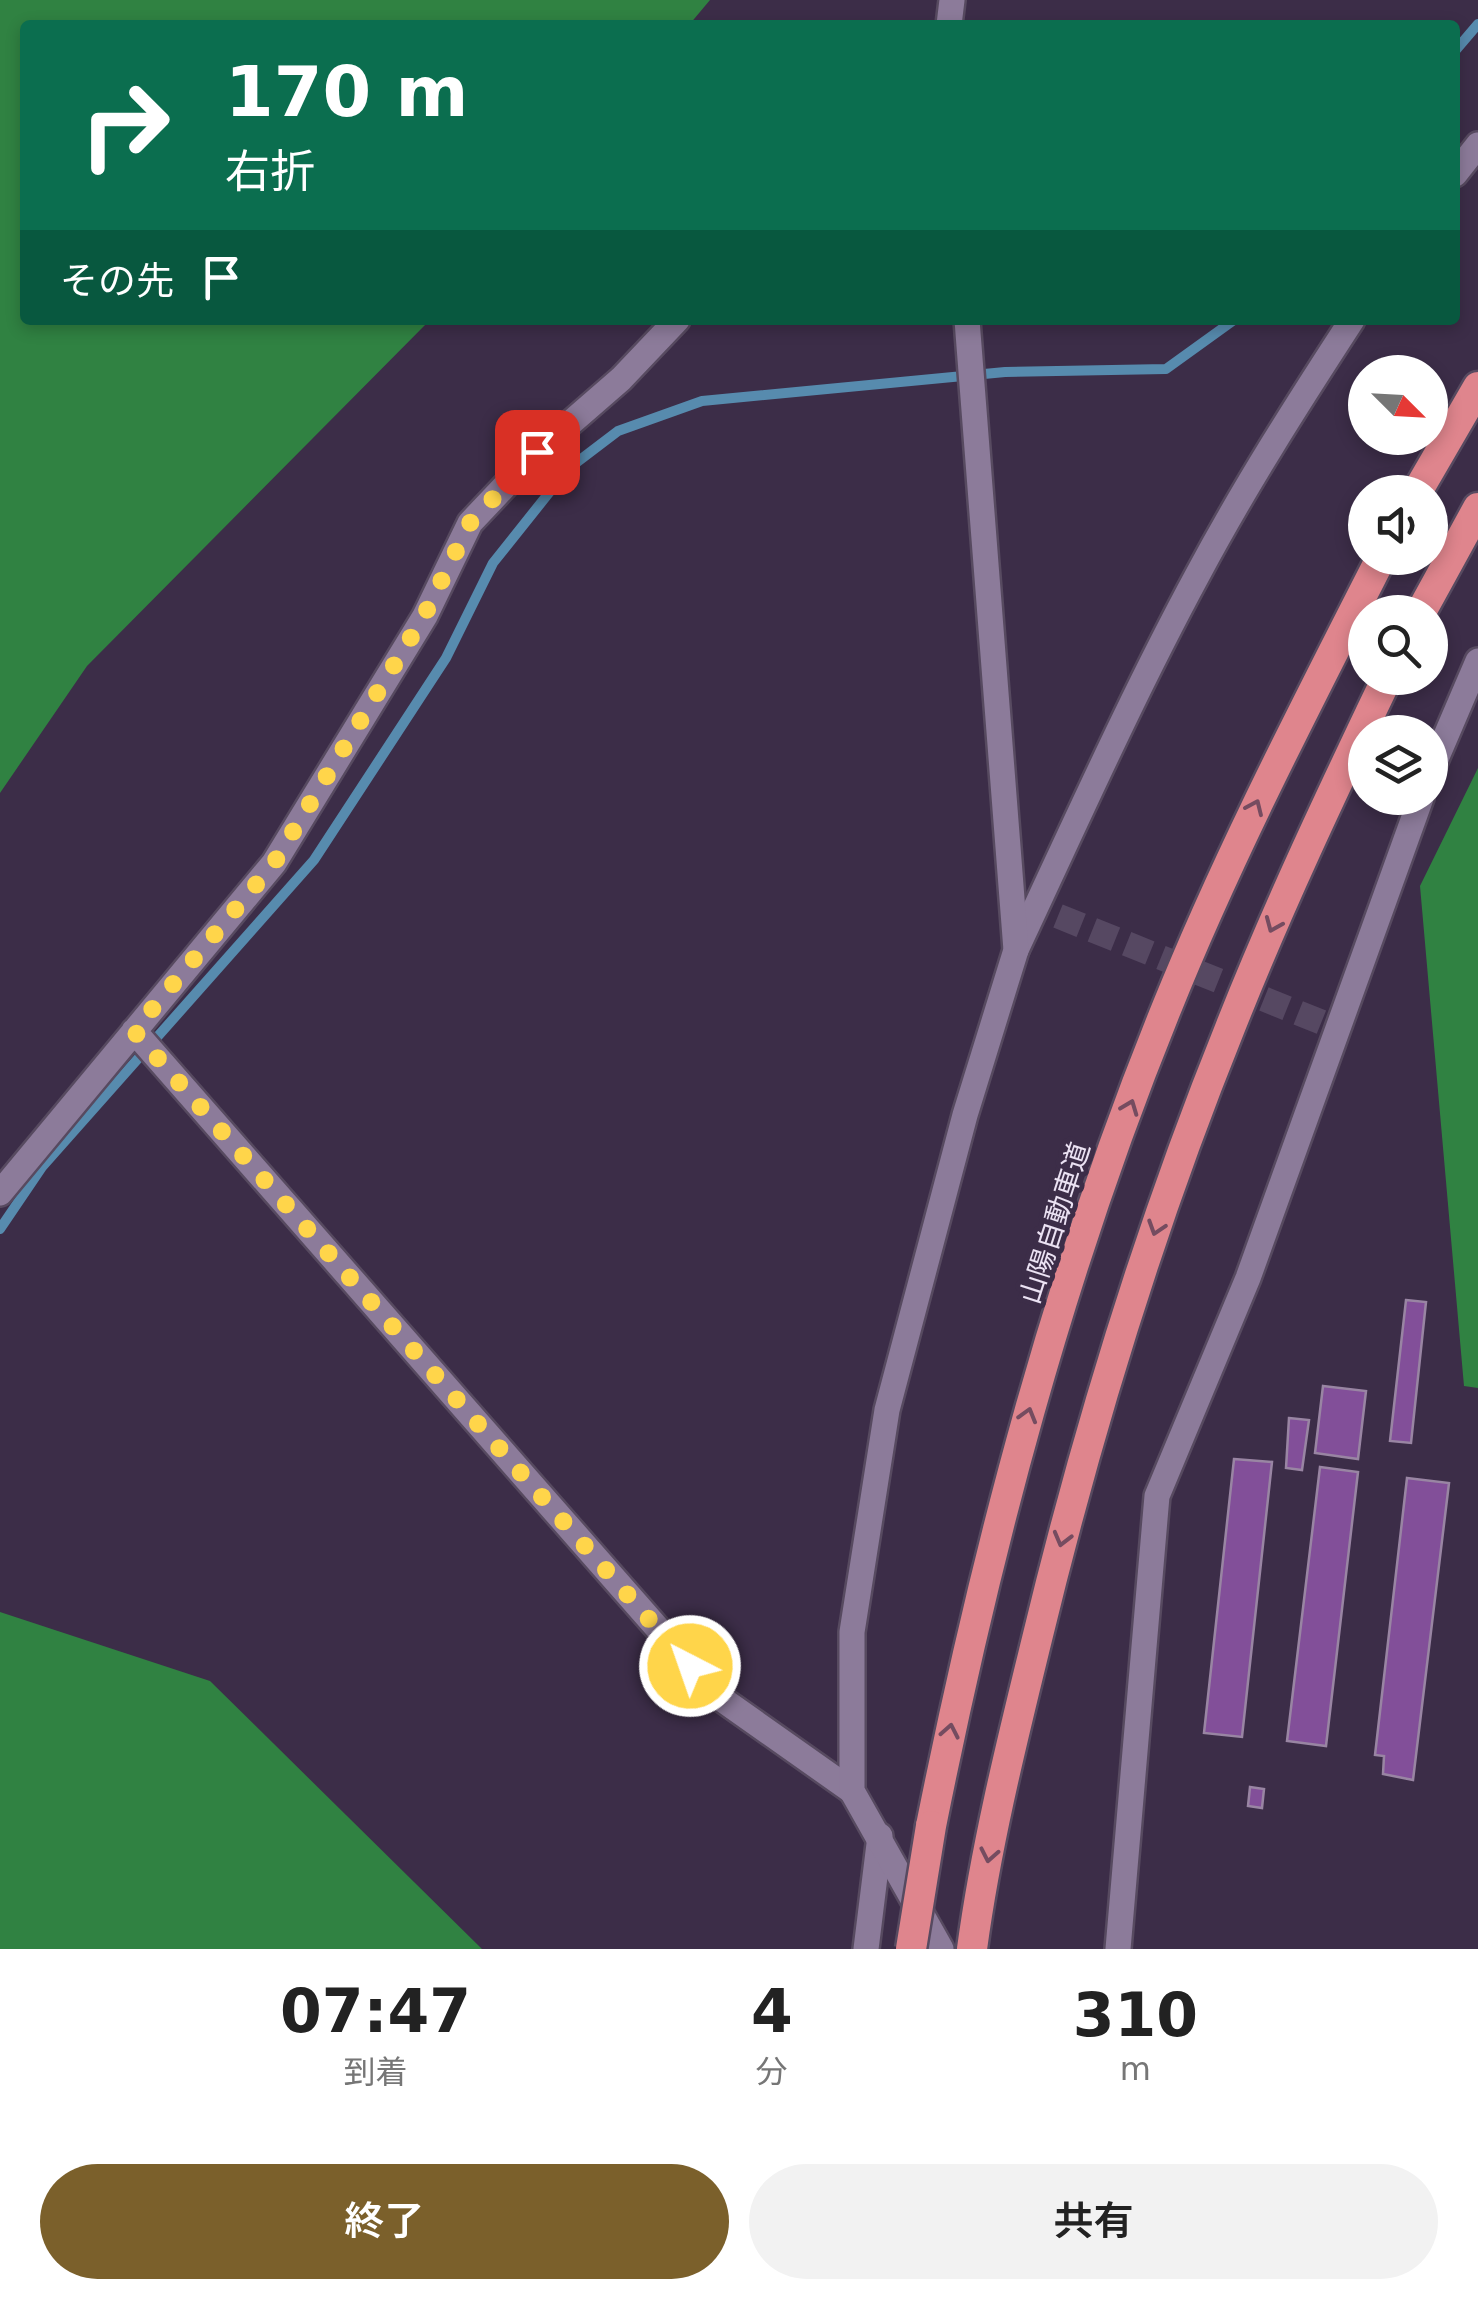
<!DOCTYPE html>
<html lang="ja">
<head>
<meta charset="utf-8">
<style>
  :root { --surface:#fff; --page:#f2f2f2; --text:#222; --muted:#767676; --accent:#7b602b }
  body { margin:0; font-family:"DejaVu Sans","Noto Sans JP",sans-serif; background:var(--page); color:var(--text); height:100vh; display:flex; flex-direction:column; font-size:38px; white-space:nowrap }
  * { box-sizing:border-box; margin:0 }
  p { font-size:32px; color:var(--muted) }
  .icon { flex:none; width:55px; height:55px; fill:none; stroke:currentColor; stroke-width:2; stroke-linecap:round; stroke-linejoin:round }
  .map { position:relative; height:1949px; overflow:hidden }
  .details { display:flex; flex-direction:column; background:var(--surface); flex:1 }
  .details>* { flex:none }
  .banner { position:absolute; left:20px; top:20px; width:1440px; height:305px; border-radius:10px; box-shadow:0 5px 15px #0003; background:#0b6e4f; color:#fff; overflow:hidden }
  .needle { width:65px; rotate:114deg }
  .tools { position:absolute; left:1348px; top:355px; display:grid; gap:20px }
  .tools a { display:grid; place-items:center; width:100px; height:100px; border-radius:50%; background:var(--surface); box-shadow:0 5px 15px #0003; font-size:50px }
  .pin { position:absolute; display:grid; place-items:center; width:85px; height:85px; color:#fff; margin:-42px; border-radius:20px; box-shadow:0 5px 15px #0006 }
  .me { position:absolute; width:110px; margin:-55px; rotate:319deg; stroke-linejoin:round; filter:drop-shadow(0 0 8px #0008) }
  .turn { display:flex; align-items:center; gap:35px; height:210px; padding:0 40px; font-size:45px }
  .turn .icon { width:130px; height:130px; stroke-width:2.5 }
  .turn b { display:block; font-size:70px; line-height:85px }
  .then { display:flex; align-items:center; height:95px; padding:0 40px; background:#0003; gap:20px; font-size:38px }
  .eta { display:flex; justify-content:space-evenly; align-items:center; height:170px; text-align:center }
  .eta b { font-size:60px; font-weight:600; line-height:70px }
  .cta { display:flex; gap:20px; margin-top:auto; padding:20px 40px }
  .cta a { flex:1; height:115px; border-radius:60px; background:var(--accent); color:#fff; font-size:40px; font-weight:600; line-height:115px; text-align:center }
  .cta a+a { background:var(--page); color:var(--text) }
  .map>svg:first-child { display:block }
</style>
</head>
<body>
<div class="map">
<svg width="1478" height="1949" viewBox="0 0 1478 1949">
  <rect width="100%" height="100%" fill="#3c2d48"/>
  <path fill="#308242" d="M0 0H710L689 25H25V320H430L87 666 0 793Z
    M1478 768V1388L1464 1386 1420 886Z
    M0 1612 210 1681 482 1949H0Z"/>
  <g fill="none" stroke-linecap="round" stroke-linejoin="round">
    <path stroke="#578bae" stroke-width="10" d="M1455 51 1478 24
      M0 1229 42 1167 314 860 446 658 493 563 568 469 618 431 702 401 1005 372 1166 369 1234 320"/>
  </g>
  <path fill="#824f99" stroke="#9985a3" stroke-width="2.5" d="M1406 1300 1426 1302 1411 1443 1390 1441Z
    M1323 1386 1366 1391 1358 1459 1315 1453Z
    M1289 1418 1309 1420 1302 1470 1286 1468Z
    M1234 1459 1272 1462 1242 1737 1204 1733Z
    M1320 1467 1358 1472 1326 1746 1287 1741Z
    M1407 1478 1449 1483 1413 1780 1383 1774 1384 1756 1375 1755Z
    M1250 1787 1264 1789 1262 1808 1248 1806Z"/>
  <g fill="none" stroke-linecap="round" stroke-linejoin="round">
    <path stroke="#564862" stroke-width="25" stroke-dasharray="25 12" stroke-linecap="butt" d="M1058 916 1336 1028"/>
    <g stroke="#574a60" stroke-width="30">
      <path id="minor" d="M1455 174 1478 145
        M1430 773 1478 661
        M1016 950C1075 824 1132 696 1198 574 1245 486 1298 403 1352 320
        M134 1031 716 1695 852 1791
        M0 1193 274 863 425 616 470 523 537 452 621 379 677 320
        M866 1949 880 1836
        M1118 1949 1157 1496 1248 1278 1421 798"/>
    </g>
    <g stroke="#574a60" stroke-width="30">
      <path id="tertiary" d="M949 25 952 0
        M941 1949 852 1791V1632L887 1410 965 1115 1016 950 967 320"/>
    </g>
    <g stroke="#574a60" stroke-width="35">
      <path id="motorway" d="M1417 492 1478 387
        M1421 612 1478 508
        M931 1826C987 1547 1059 1272 1167 1007 1229 853 1306 706 1381 558
        M972 1949C986 1845 1012 1741 1037 1639 1087 1432 1150 1226 1230 1028 1277 909 1332 793 1387 678"/>
    </g>
    <use href="#minor" stroke="#8c7b9a" stroke-width="25"/>
    <use href="#tertiary" stroke="#8c7b9a" stroke-width="25"/>
    <use href="#motorway" stroke="#df858d" stroke-width="30"/>
    <g stroke="#574a60" stroke-width="35" stroke-linecap="butt">
      <path id="motorway-bridge" d="M911 1949 931 1826"/>
    </g>
    <use href="#motorway-bridge" stroke="#df858d" stroke-width="30"/>
  </g>
  <defs><path id="oneway-chevron" d="M-2-3.5L2.5 0L-2 3.5" fill="none" stroke-width="1.6" stroke-linecap="round" stroke-linejoin="round" transform="scale(2.5)"/></defs>
  <g stroke="#754c60">
    <use href="#oneway-chevron" transform="translate(1255 807) rotate(-66)"/>
    <use href="#oneway-chevron" transform="translate(1273 925) rotate(113)"/>
    <use href="#oneway-chevron" transform="translate(1130 1107) rotate(-69)"/>
    <use href="#oneway-chevron" transform="translate(1156 1228) rotate(108)"/>
    <use href="#oneway-chevron" transform="translate(1028 1415) rotate(-74)"/>
    <use href="#oneway-chevron" transform="translate(1062 1539) rotate(105)"/>
    <use href="#oneway-chevron" transform="translate(950 1731) rotate(-79)"/>
    <use href="#oneway-chevron" transform="translate(989 1855) rotate(101)"/>
  </g>
  <g fill="none" stroke-linecap="round" stroke-linejoin="round">
    <path stroke="#ffd54a" stroke-width="18" stroke-dasharray="0 32.4" d="M537 452 470 523 424 616 274 863 134 1031 690 1666"/>
  </g>
  <g text-anchor="middle" dominant-baseline="central" stroke-width="10" stroke-linejoin="round" paint-order="stroke">
    <g font-size="28" fill="#ebe2f3" stroke="#3c2d48">
      <text transform="translate(1055 1223) rotate(-72)">山陽自動車道</text>
    </g>
  </g>
</svg>
<div class="tools">
<a><svg class="needle" viewBox="-14 -14 28 28"><path d="M0-13l5 13h-10z" fill="#e53935"/><path d="M0 13l5-13h-10z" fill="#767676"/></svg></a>
<a><svg class="icon" aria-label="sound" viewBox="0 0 24 24"><path d="M4 9h4l5-4v14l-5-4H4zM17 9q2 3 0 6"/></svg></a>
<a><svg class="icon" aria-label="search" viewBox="0 0 24 24"><circle cx="10" cy="10" r="6"/><path d="M15 15l6 6"/></svg></a>
<a><svg class="icon" aria-label="layers" viewBox="0 0 24 24"><path d="M12 4l9 5-9 5-9-5zM3 14l9 5 9-5"/></svg></a>
</div>
<div class="pin" style="left:537px;top:452px;background:#d93025"><svg class="icon" aria-label="arrive" viewBox="0 0 24 24"><path d="M6 21V4h12l-3 4 3 4H6"/></svg></div>
<svg class="me" style="left:690px;top:1666px" viewBox="-20 -20 40 40"><circle r="17" fill="#ffd54a" stroke="#fff" stroke-width="3"/><path d="M0-11L8 9 0 5-8 9z" fill="#fff"/></svg>
<div class="banner">
<div class="turn"><svg class="icon" aria-label="right" viewBox="0 0 24 24"><path d="M7 20v-9h11M14 6l5 5-5 5"/></svg><div><b>170 m</b>右折</div></div>
<div class="then">その先<svg class="icon" aria-label="arrive" viewBox="0 0 24 24"><path d="M6 21V4h12l-3 4 3 4H6"/></svg></div>
</div>
</div>
<section class="details">
<div class="eta">
<div><b>07:47</b><p>到着</p></div>
<div><b>4</b><p>分</p></div>
<div><b>310</b><p>m</p></div>
</div>
<div class="cta"><a>終了</a><a>共有</a></div>
</section>
</body>
</html>
